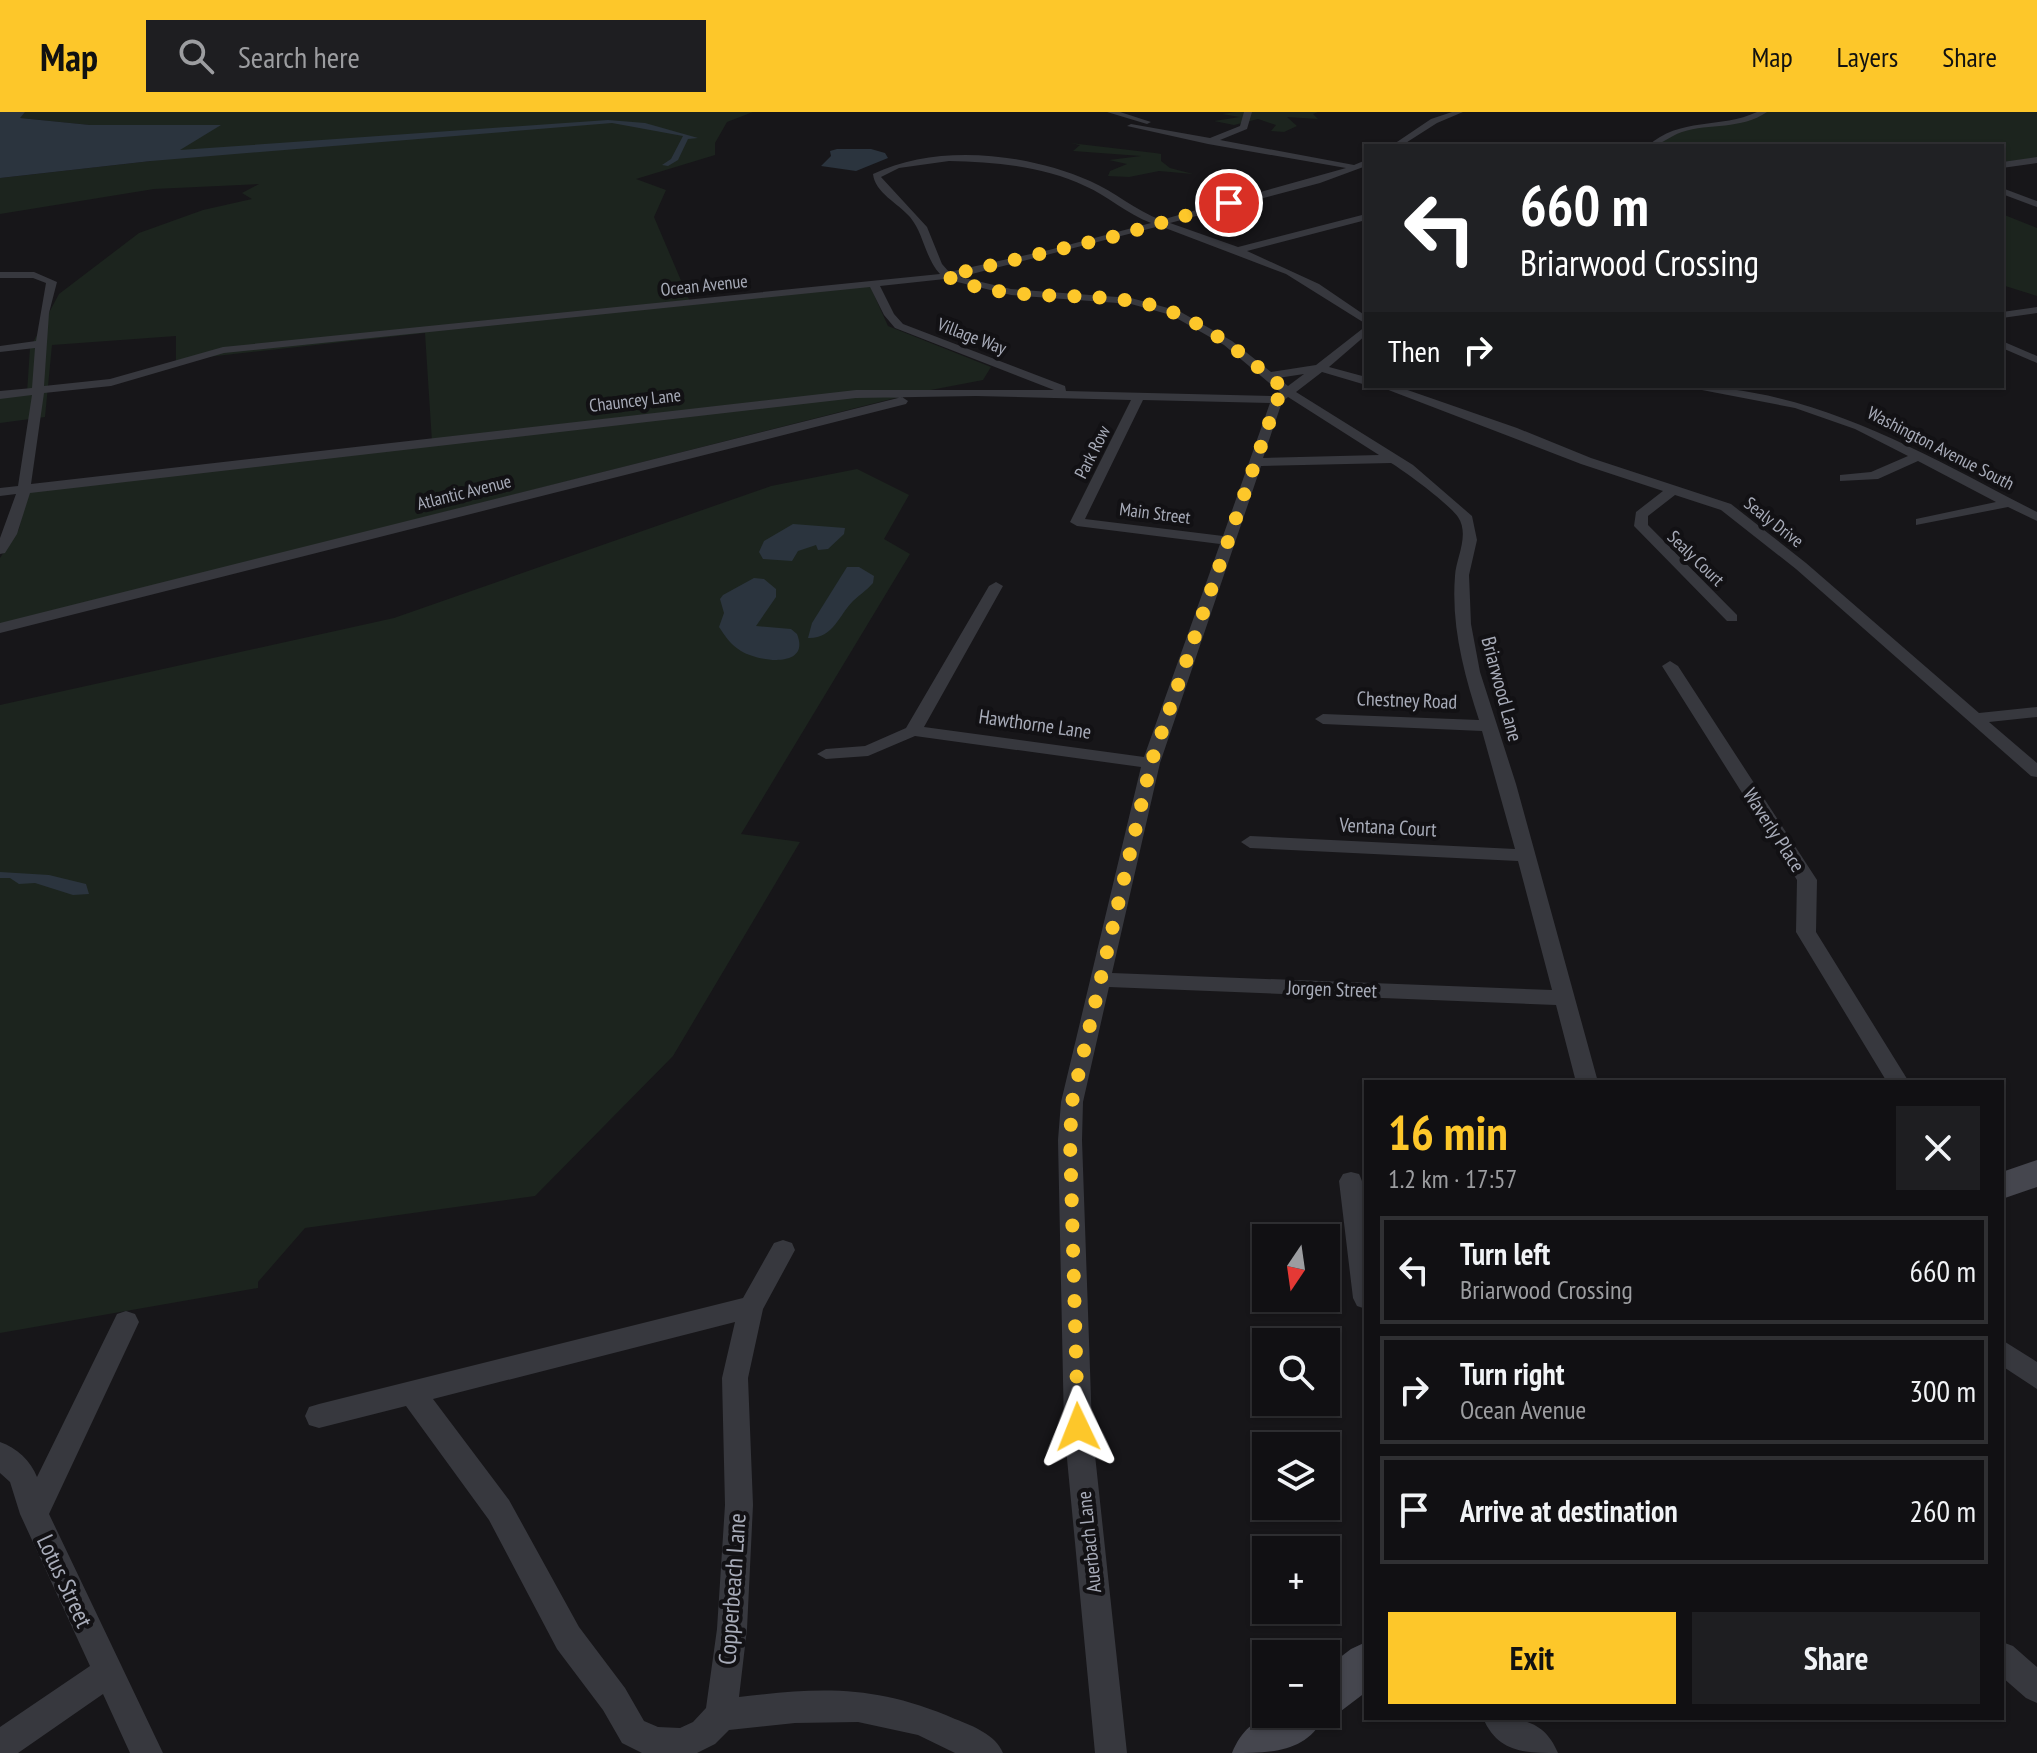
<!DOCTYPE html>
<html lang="en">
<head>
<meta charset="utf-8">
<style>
  :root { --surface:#111013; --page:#1e1e21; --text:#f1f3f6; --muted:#9c9da0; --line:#303033; --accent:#fdc72a }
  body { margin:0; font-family:"PT Sans Narrow",sans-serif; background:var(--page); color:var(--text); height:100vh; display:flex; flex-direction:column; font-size:30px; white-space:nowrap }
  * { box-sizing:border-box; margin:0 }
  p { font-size:26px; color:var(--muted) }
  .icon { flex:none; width:44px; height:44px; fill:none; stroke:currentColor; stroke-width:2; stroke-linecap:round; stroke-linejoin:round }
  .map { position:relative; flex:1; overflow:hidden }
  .panel { position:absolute; left:1364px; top:968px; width:640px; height:640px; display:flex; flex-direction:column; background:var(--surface); border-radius:0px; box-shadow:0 2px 6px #0004,0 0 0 2px var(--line) }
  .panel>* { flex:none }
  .hud { position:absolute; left:1364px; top:32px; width:640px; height:244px; border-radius:0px; box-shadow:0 2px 6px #0004,0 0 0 2px var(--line); background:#202124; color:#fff; overflow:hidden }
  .needle { width:52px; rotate:193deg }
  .controls { position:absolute; left:1252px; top:1112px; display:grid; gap:16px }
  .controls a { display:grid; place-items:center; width:88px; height:88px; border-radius:0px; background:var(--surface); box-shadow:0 2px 6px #0004,0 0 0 2px var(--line); font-size:40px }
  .pin { position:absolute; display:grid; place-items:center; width:68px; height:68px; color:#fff; margin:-34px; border:4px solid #fff; border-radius:50%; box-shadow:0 2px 8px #0007 }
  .me { position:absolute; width:88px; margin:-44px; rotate:358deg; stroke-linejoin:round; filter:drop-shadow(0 0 6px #0008) }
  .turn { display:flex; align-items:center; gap:28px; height:168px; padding:0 24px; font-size:36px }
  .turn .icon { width:104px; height:104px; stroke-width:2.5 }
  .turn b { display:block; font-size:56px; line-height:68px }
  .then { display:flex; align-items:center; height:76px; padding:0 24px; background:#0003; gap:16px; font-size:30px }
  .round { display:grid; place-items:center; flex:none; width:84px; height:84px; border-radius:0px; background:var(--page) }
  .overview { display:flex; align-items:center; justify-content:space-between; height:136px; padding:0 24px }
  h1 { font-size:48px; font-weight:700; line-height:60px; color:var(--accent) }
  .action { display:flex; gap:16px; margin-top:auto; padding:16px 24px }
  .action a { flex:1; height:92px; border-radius:0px; background:var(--accent); color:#111; font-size:32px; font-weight:700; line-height:92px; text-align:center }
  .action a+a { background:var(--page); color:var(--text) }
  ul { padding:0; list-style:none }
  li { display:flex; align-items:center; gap:24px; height:108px; margin:0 16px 12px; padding:0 8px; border:4px solid var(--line); border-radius:0px }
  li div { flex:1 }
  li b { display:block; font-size:30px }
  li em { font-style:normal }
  header { display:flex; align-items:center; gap:48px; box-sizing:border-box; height:112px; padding:0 40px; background:var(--accent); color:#111 }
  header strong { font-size:38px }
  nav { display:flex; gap:44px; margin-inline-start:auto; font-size:28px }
  .search { width:560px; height:72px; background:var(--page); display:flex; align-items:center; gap:20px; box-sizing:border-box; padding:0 28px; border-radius:0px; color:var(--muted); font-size:30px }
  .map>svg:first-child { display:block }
</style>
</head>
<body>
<header>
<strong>Map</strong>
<div class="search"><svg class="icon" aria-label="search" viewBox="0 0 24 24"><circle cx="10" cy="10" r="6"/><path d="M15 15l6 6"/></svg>Search here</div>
<nav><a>Map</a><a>Layers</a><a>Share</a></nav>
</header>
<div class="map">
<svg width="2037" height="1641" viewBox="0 0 2037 1641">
  <rect width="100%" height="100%" fill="#171619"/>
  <path fill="#1c241e" d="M25 0H753L727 10 715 31V43L636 67 666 78 654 105 691 192 870 174 888 214 991 255 983 268 915 281 0 513V446L19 417 28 379 432 330 425 221 207 245 176 254V224L52 233 45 305 0 311V285L27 281 30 236 59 182 139 121 203 98 252 87 242 81 259 72 154 77 0 102V66L151 49 219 13H90L19 6Z
    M1236 0H1318L1313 2 1318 7 1287 5 1297 14 1284 20 1271 19 1276 13 1258 7 1234 13 1214 9 1240 5 1222 2Z
    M1763 0H2037V46L2002 50V34H1651C1683 6 1726 16 1763 0Z
    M1070 31 1155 41 1161 42V49L1170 56 1193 62 1159 59 1129 65 1108 64 1110 59 1127 52 1109 48 1141 44 1073 39 1080 33Z
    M2002 102 2037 116V184L2002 173Z
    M857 357 909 383 884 427 910 442 741 722 800 730 673 944 535 1084 305 1116 258 1170V1176L0 1221V593L394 506 771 374Z"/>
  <path fill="#2b343e" d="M0 0H25L20 6 90 13H221L180 38 608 8 645 11 698 26 688 27 678 48 668 54 662 53 671 47 683 24 612 11 151 49 0 66Z
    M837 37H871L885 41 888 46 856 59 821 54 831 44 830 39Z
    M793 412 845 416 844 422 828 437 818 438 816 433 798 439 792 449 763 447 759 440 764 429Z
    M847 455H859L874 464 873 471C867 478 859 483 853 489 839 503 833 527 808 526L812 511Z
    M754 466 764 467 776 477V485L756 514 791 517 797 522C811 557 759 550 741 539 731 533 725 524 719 515L724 501 720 487 723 483Z
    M0 760 49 763 86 772 89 782 73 783 35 771 19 772 10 766H0Z"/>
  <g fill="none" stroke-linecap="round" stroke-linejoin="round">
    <path fill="#37383e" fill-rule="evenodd" d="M1107 0H1120L1151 10 1147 12Z
      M1244 0H1252L1247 17 1220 28 1354 53 1366 48V54L1320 71 1170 111 1238 135 1366 102V108L1247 139 1319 172 1366 204V212L1286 162 1160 114 960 165 1011 177 1131 186 1179 199 1232 229 1271 260 1316 253 1366 214V223L1329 255 1366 265V273L1322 260 1296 280 1413 353 1472 404 1477 428 1469 463 1471 512 1480 560 1516 672 1598 970H1576L1556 893 1109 875 1083 990 1082 1028 1092 1315 1127 1641H1095L1064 1315 1058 1028 1061 990 1141 655 915 624 868 644 826 647 817 642 826 637 865 634 906 616 989 474 996 470 1003 474 924 615 1144 645 1220 432 1077 414 1070 410 1131 288 976 284 856 286 30 381 17 422 5 441 0 442V426L16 382 0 384V376L18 374 32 283 0 287V279L32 276 35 236 0 240V234L36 229 46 171 33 166H0V160H34L57 170 49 201 44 274 110 267 223 235 940 162C925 146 924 122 910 105 898 91 875 81 873 62 937 31 1026 41 1090 69 1115 80 1135 98 1161 108L1346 56 1208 32 1127 14 1131 12 1210 26 1240 14ZM949 49C994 50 1043 54 1085 74 1108 84 1127 102 1151 111L1049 138 949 160 942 152 927 115 881 65 899 56ZM945 167 1011 183 1131 192 1171 203 1224 233 1280 280 1274 284 1066 279 1065 274 903 212 894 202 880 174ZM870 175 884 203 895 216 1054 278H856L31 372 44 281 111 274 224 241ZM1304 262 1288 274 1278 266ZM1288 285 1379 343 1263 346 1282 290ZM1143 288 1270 291 1223 424 1085 407ZM1391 351C1406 360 1449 392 1458 405 1470 423 1456 446 1455 464 1451 514 1464 562 1479 608L1323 602 1315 607 1323 612 1482 619 1515 737 1250 724 1241 730 1250 736 1518 749 1552 878 1112 861 1160 651 1261 354Z
      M1452 0H1463L1437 11 1401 34H1391L1431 7Z
      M1757 0H1767C1741 18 1710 11 1682 20 1669 24 1661 34 1648 34 1679 5 1721 17 1757 0Z
      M2037 45V51L2002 56V50Z
      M2002 76 2037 89V95L2002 82Z
      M2037 195V201L2002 206V200Z
      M2002 229 2037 244V251L2002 236Z
      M1378 274H1396L1517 316 1591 346 1731 392 1806 451 1979 601 2037 595V605L1989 610 2037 651V665L2031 664 1796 457 1721 398 1675 383 1648 404V413L1737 503V509H1727L1634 414 1636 400 1663 379 1581 352Z
      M1681 274C1813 274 1924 342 2037 400V409L2008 395 1916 413V407L1996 390 1918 349 1878 367 1840 369V363L1871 360 1908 344 1855 317 1795 296Z
      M902 285 908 289 906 292 0 521V511Z
      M1670 549 1678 554 1817 768 1816 820 1909 970H1887L1796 820 1797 768 1662 554Z
      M1351 1060 1359 1062C1373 1088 1366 1165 1366 1197L1357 1194 1353 1186 1339 1069 1343 1062Z
      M783 1128 792 1131 795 1138 763 1197 748 1266 753 1393 747 1517 739 1585C823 1575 876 1573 955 1607 973 1614 996 1623 1003 1641H955L918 1623 858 1610 795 1611 729 1618 715 1632 697 1641H642L622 1631 603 1598 557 1537 489 1408 406 1294 319 1316 309 1313 305 1304 309 1295 319 1292 743 1186 774 1131ZM735 1210 722 1266 725 1393 717 1517 706 1596 693 1610 680 1616 658 1615 644 1609 625 1576 579 1515 509 1388 433 1287Z
      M126 1199 135 1202 139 1210 49 1402 163 1641H130L103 1582 18 1641H0V1615L90 1554 20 1402 10 1370 0 1361V1330C17 1336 31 1349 37 1365L117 1202Z
      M2002 1228 2037 1250V1277L2002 1254Z
      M2002 1530 2013 1534 2037 1555V1591L2026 1586 2002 1565Z
      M1483 1606C1516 1606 1543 1605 1558 1641 1525 1641 1498 1641 1483 1606Z"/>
    <path fill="#45464e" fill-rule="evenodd" d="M2037 1048V1075L2002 1087V1060Z
      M1366 1530V1580L1341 1599 1324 1605C1306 1641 1270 1641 1232 1641 1250 1596 1284 1602 1326 1602V1556L1351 1537Z"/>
  </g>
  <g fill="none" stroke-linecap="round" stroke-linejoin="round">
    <path stroke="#fdc72a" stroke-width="14" stroke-dasharray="0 25.2" d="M1078 1315 1070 1028 1072 990 1151 651 1277 288 1287 279C1244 244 1202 205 1147 192 1081 177 1009 193 946 164L1116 124 1229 91"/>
  </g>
  <g text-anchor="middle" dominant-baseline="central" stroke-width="8" stroke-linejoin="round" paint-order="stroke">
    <g font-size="18" fill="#a8acb9" stroke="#121114">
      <text transform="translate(704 173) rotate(-6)">Ocean Avenue</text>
      <text transform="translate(972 224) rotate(21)">Village Way</text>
      <text transform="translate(635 288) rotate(-7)">Chauncey Lane</text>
      <text transform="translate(1941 336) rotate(27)">Washington Avenue South</text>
      <text transform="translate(1092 340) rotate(-63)">Park Row</text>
      <text transform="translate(464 380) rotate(-14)">Atlantic Avenue</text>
      <text transform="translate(1155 401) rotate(7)">Main Street</text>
      <text transform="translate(1774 410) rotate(38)">Sealy Drive</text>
      <text transform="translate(1696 446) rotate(44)">Sealy Court</text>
    </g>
    <g font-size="20" fill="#a8acb9" stroke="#121114">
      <text transform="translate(1502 577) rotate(75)">Briarwood Lane</text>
      <text transform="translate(1407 588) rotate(2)">Chestney Road</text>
      <text transform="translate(1035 612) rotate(8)">Hawthorne Lane</text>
      <text transform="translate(1388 715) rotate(3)">Ventana Court</text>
      <text transform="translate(1774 718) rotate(57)">Waverly Place</text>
      <text transform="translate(1332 877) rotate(2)">Jorgen Street</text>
      <text transform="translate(1089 1430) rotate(-96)">Auerbach Lane</text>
    </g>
    <g font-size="24" fill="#a8acb9" stroke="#121114">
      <text transform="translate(65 1469) rotate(65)">Lotus Street</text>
      <text transform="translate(732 1477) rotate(-86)">Copperbeach Lane</text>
    </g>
  </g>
</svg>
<div class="controls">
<a><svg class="needle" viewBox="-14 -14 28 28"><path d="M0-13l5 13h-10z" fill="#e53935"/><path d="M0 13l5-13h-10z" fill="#9c9da0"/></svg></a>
<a><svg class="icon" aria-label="search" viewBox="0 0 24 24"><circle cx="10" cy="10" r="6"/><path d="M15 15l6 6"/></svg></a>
<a><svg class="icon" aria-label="layers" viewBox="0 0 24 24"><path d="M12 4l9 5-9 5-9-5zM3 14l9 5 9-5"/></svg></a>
<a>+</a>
<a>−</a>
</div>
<div class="pin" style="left:1229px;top:91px;background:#d93025"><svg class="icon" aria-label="arrive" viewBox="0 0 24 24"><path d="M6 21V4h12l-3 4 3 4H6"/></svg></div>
<svg class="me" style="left:1078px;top:1315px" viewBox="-20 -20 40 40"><path d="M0-17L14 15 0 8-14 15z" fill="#fdc72a" stroke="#fff" stroke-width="4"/></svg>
<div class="hud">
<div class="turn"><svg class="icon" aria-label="left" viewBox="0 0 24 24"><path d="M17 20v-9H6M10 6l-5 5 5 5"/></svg><div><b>660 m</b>Briarwood Crossing</div></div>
<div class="then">Then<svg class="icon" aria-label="right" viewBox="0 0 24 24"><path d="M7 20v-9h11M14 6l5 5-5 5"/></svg></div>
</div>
<section class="panel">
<div class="overview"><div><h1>16 min</h1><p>1.2 km · 17:57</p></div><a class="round"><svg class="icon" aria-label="close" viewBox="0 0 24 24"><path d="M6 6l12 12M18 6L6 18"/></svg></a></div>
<ul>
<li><svg class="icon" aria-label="left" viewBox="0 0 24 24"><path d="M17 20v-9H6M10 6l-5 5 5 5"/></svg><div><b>Turn left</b><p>Briarwood Crossing</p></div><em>660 m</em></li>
<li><svg class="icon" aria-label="right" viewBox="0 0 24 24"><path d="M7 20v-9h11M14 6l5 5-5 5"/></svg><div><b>Turn right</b><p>Ocean Avenue</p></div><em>300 m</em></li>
<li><svg class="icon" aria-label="arrive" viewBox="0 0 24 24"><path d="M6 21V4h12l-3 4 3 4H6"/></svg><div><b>Arrive at destination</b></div><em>260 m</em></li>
</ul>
<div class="action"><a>Exit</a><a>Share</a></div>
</section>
</div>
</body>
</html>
